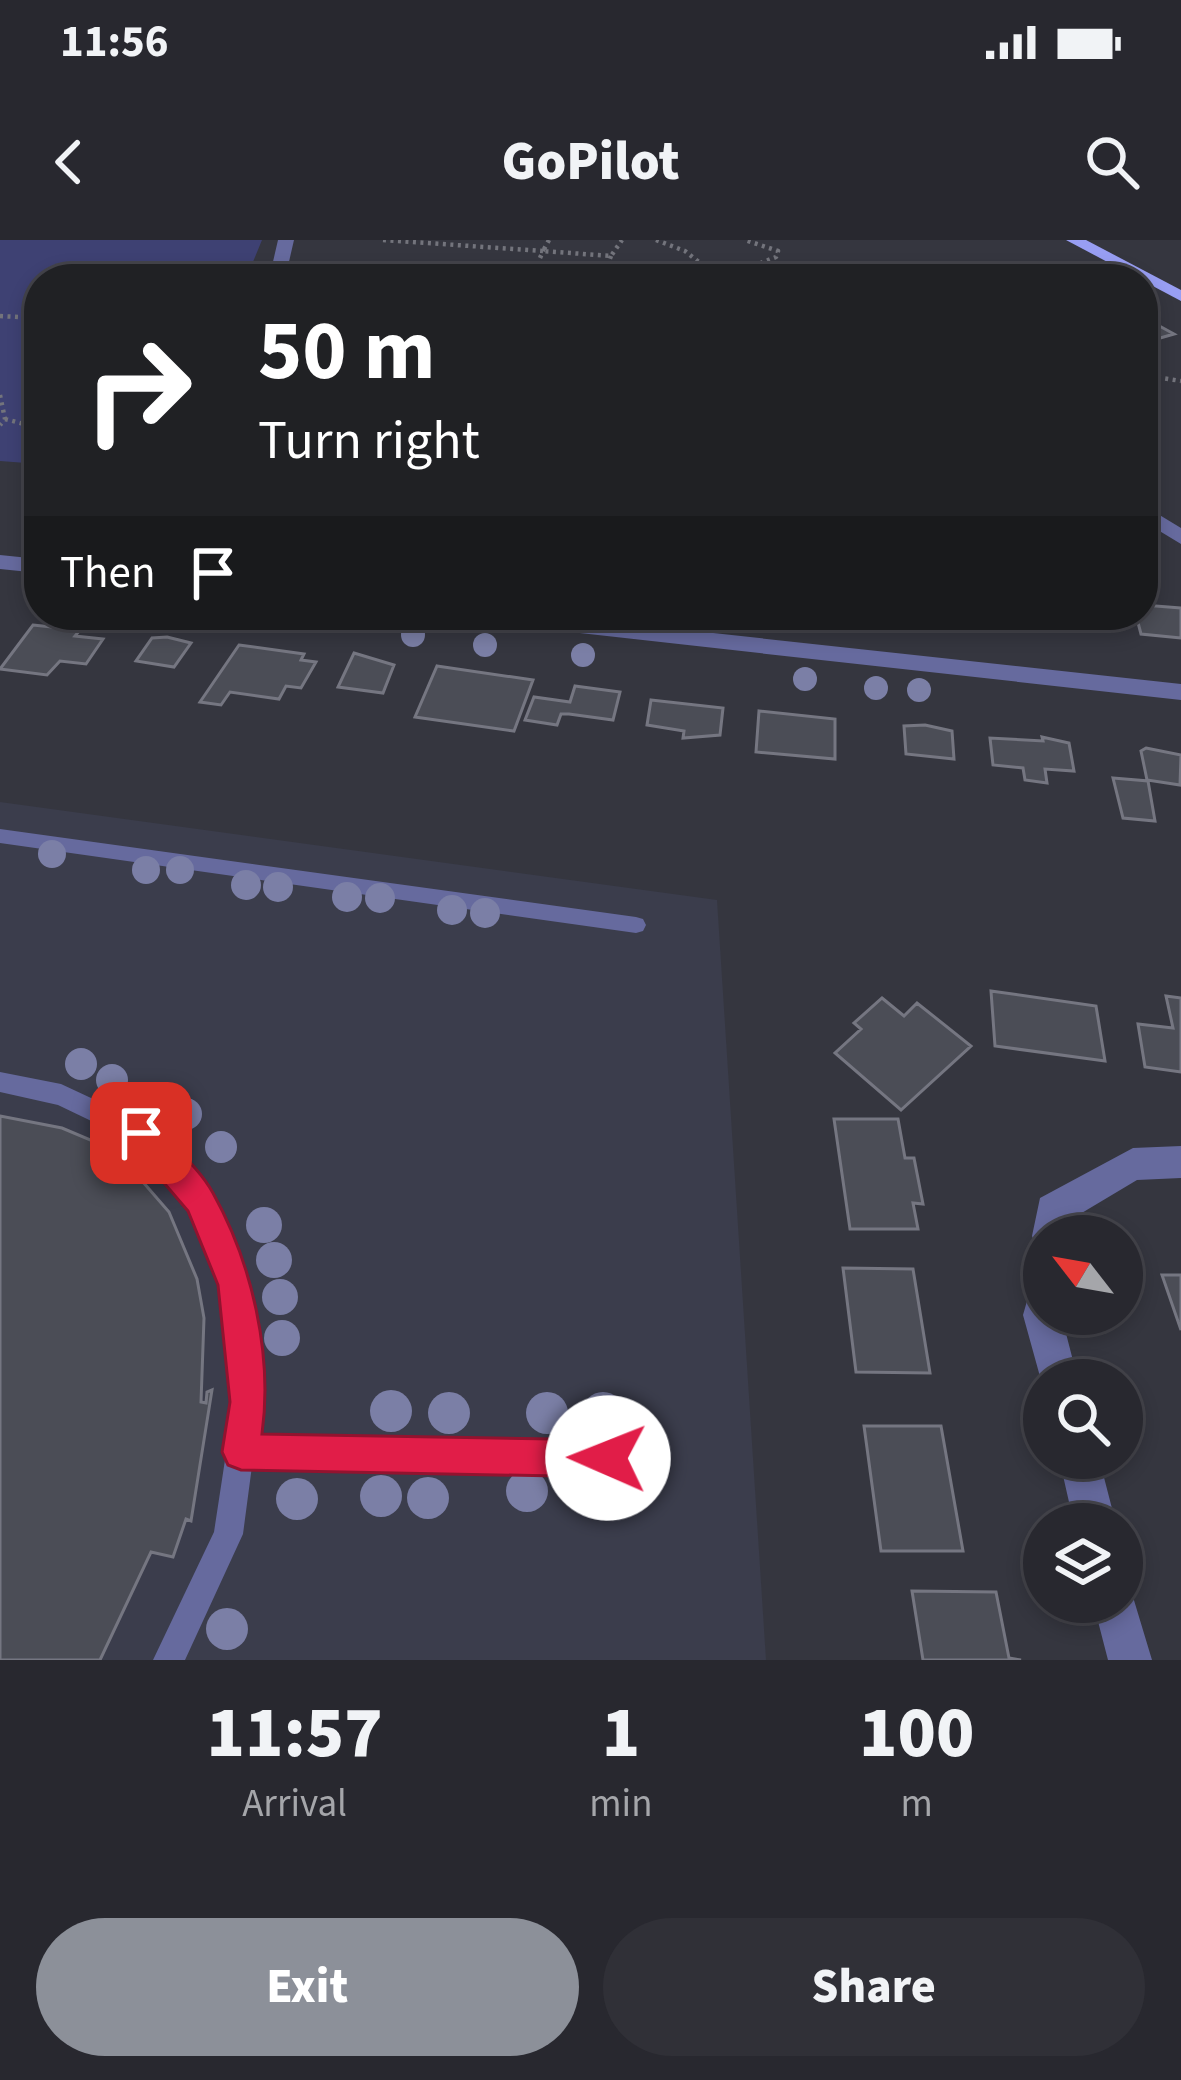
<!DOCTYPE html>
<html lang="en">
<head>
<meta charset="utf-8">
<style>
  :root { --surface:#28282f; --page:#303037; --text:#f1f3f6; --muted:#a5a6aa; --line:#44444b; --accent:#8c9099 }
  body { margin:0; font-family:"Source Sans 3",sans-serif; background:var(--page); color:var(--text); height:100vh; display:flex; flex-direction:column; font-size:45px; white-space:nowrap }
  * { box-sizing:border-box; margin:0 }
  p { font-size:39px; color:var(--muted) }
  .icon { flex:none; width:66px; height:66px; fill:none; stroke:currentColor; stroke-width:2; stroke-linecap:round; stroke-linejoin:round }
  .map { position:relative; height:1420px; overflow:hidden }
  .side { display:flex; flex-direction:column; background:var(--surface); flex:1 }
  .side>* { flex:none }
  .hud { position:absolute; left:24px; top:24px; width:1134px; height:366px; border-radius:48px; box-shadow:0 6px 18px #0003,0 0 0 3px var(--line); background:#202124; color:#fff; overflow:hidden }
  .needle { width:78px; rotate:301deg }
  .controls { position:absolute; left:1023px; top:975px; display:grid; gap:24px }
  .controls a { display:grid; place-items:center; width:120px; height:120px; border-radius:50%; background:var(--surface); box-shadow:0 6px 18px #0003,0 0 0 3px var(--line); font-size:60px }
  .pin { position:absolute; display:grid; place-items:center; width:102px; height:102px; color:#fff; margin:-51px; border-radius:24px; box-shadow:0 6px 18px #0006 }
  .me { position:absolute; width:132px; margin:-66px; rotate:271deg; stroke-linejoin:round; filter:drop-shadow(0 0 9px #0008) }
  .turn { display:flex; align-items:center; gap:42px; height:252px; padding:0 36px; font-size:54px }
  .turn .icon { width:156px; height:156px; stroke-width:2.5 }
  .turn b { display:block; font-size:84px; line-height:102px }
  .then { display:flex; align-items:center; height:114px; padding:0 36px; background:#0003; gap:24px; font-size:45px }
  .eta { display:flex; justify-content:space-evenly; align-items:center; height:204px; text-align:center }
  .eta b { font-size:72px; font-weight:800; line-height:84px }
  .button { display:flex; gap:24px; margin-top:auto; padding:24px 36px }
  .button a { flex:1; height:138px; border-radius:72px; background:var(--accent); color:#fff; font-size:48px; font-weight:800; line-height:138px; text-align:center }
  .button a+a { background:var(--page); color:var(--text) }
  .status { display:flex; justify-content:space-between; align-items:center; height:84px; padding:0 60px; background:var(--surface); direction:ltr }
  .status svg { height:33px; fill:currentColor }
  header { display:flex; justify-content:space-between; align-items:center; height:156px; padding:0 36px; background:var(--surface); font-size:54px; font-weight:800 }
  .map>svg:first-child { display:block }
</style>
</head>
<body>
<div class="status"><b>11:56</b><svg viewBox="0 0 49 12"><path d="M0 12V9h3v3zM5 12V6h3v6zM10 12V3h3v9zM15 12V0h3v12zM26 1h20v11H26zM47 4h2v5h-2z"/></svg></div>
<header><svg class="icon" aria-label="back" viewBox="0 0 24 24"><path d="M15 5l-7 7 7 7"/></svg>GoPilot<svg class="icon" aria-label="search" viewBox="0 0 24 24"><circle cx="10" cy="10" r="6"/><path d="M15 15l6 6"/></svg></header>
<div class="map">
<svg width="1181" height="1420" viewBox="0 0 1181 1420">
  <rect width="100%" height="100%" fill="#35363f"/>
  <path fill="#3b3d4c" d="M0 562 717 660 766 1420H0Z"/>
  <path fill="#3e4173" d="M0 0H262L246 39H39V224L0 221Z"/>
  <path fill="#4b4d56" stroke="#757681" stroke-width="3" d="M1143 77 1174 94 1143 103Z
    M1143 365 1181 368V398L1141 394 1136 375H1143Z
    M1002 375H1051L1052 385 1003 380Z
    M33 385 80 390 75 396 103 399 86 424 60 421 47 435 0 429Z
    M167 397 191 403 174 427 136 421 152 398Z
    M239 405 304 414 301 420 316 422 301 448 286 446 279 459 230 452 221 465 200 462Z
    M354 413 394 425 383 453 338 447Z
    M437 426 533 440 514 491 415 477Z
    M575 446 620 452 613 480 569 474H561L557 485 525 480 534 457 570 462Z
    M651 460 723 468 720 495 683 498 684 491 647 485Z
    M759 471 835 479V519L756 512Z
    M925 485 952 491 954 519 906 514 904 486Z
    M1042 497 1069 503 1074 531 1045 529 1047 543 1025 540 1023 528 993 525 990 498 1043 501Z
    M1146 508 1181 515 1180 545 1147 540 1141 511Z
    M1113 538 1148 541 1155 581 1123 578Z
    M991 751 1096 766 1105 821 995 806Z
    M1166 756 1181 758V832L1145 827 1138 784 1173 788Z
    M882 758 904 776 917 763 971 806 901 870 835 813 861 789 854 783Z
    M0 876 62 888 93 901 129 926 169 972 197 1039 204 1078 201 1162 206 1163 207 1152 212 1150 191 1281 186 1279 173 1317 151 1312 100 1420H0Z
    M834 879H898L905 918H914L923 964 913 963 918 989H850Z
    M843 1028 913 1029 930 1133 856 1132Z
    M1162 1035H1181V1090Z
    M864 1186H941L963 1311H881Z
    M912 1351 996 1352 1009 1418 1021 1420H923Z"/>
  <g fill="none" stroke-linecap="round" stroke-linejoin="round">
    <path stroke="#73747c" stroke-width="4.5" stroke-dasharray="3 4.5" stroke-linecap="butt" d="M383 0 543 11 531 39
      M549 0 543 11 611 16 622 0
      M656 0 685 11 705 27 702 39
      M611 16 605 32 679 39
      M679 38 753 26 776 17 778 11 745 0
      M0 76 39 78
      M1143 135 1181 141
      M0 155 5 179 0 185
      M5 179 39 188"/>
    <path fill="#666a9e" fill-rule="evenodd" d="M0 589 636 677 643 679 646 685 643 691 636 693 0 603Z
      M0 832 61 844 149 885 209 953 248 1045 262 1161 256 1198 646 1205 656 1209 660 1219 656 1229 646 1233 252 1226 243 1294 185 1420H153L214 1292 234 1161 222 1045 191 969 133 901 58 865 0 852Z"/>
    <path fill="#666a9e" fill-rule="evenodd" d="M278 0H294L285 39H269Z
      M1143 265 1181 288V304L1143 281Z
      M0 315 39 319V333L0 329Z
      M469 375H547L1181 444V460L480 382Z
      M1181 906V938L1137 940 1070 980 1068 996H1044V1011L1037 1009 1032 996 1040 958 1133 908Z
      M1044 1041V1074H1061L1078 1140H1044V1151L1023 1075 1031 1047Z
      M1059 1218H1099L1116 1284H1074Z
      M1122 1343 1130 1347 1152 1420H1108L1093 1362H1122Z"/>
    <path fill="#989ef3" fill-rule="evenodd" d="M1066 0H1086L1181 50V61Z"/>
  </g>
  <g fill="#7b7fa6">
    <circle cx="413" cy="395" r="12"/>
    <circle cx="485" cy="405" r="12"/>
    <circle cx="583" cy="415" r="12"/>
    <circle cx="805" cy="439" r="12"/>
    <circle cx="876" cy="448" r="12"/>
    <circle cx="919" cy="450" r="12"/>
    <circle cx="52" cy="614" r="14"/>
    <circle cx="146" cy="630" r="14"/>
    <circle cx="180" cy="630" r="14"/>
    <circle cx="246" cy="645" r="15"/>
    <circle cx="278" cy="647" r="15"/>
    <circle cx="347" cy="657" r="15"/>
    <circle cx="380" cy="658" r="15"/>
    <circle cx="452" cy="670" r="15"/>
    <circle cx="485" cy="673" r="15"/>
    <circle cx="81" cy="824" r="16"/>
    <circle cx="112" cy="840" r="16"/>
    <circle cx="186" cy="874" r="16"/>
    <circle cx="221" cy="907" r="16"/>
    <circle cx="264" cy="985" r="18"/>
    <circle cx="274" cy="1020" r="18"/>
    <circle cx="280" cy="1057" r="18"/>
    <circle cx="282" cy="1098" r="18"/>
    <circle cx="391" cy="1171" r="21"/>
    <circle cx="449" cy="1173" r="21"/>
    <circle cx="547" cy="1173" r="21"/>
    <circle cx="603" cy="1173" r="21"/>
    <circle cx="527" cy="1251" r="21"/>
    <circle cx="594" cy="1255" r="21"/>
    <circle cx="381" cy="1256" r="21"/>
    <circle cx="428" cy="1258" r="21"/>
    <circle cx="297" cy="1259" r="21"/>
    <circle cx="227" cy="1389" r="21"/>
  </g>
  <path fill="#e11d48" stroke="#92132f" stroke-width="3" d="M141 879 152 883C171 905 199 927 213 953 252 1023 273 1115 262 1194L608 1200 621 1205 627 1218 621 1231 608 1237 241 1230 228 1225 222 1212 230 1162 218 1045 188 971 130 903 126 893 130 883Z"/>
</svg>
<div class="controls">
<a><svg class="needle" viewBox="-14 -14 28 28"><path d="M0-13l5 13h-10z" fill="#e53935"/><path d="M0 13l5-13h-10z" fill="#a5a6aa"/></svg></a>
<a><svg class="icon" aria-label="search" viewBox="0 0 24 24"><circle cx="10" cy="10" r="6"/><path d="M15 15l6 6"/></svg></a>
<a><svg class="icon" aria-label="layers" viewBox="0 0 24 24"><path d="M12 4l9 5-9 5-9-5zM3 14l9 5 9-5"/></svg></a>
</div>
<div class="pin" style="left:141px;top:893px;background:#d93025"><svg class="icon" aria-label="arrive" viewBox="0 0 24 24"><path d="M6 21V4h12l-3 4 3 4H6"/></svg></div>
<svg class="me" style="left:608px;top:1218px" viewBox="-20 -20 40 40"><circle r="19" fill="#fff"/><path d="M0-13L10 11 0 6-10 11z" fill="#e11d48"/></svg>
<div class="hud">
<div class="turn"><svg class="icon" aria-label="right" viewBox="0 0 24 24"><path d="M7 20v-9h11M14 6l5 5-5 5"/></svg><div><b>50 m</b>Turn right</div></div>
<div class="then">Then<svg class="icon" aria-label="arrive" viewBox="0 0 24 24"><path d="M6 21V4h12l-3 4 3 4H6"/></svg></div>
</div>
</div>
<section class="side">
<div class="eta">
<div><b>11:57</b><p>Arrival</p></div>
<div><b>1</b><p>min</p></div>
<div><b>100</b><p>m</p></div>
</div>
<div class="button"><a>Exit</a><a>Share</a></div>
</section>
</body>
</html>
